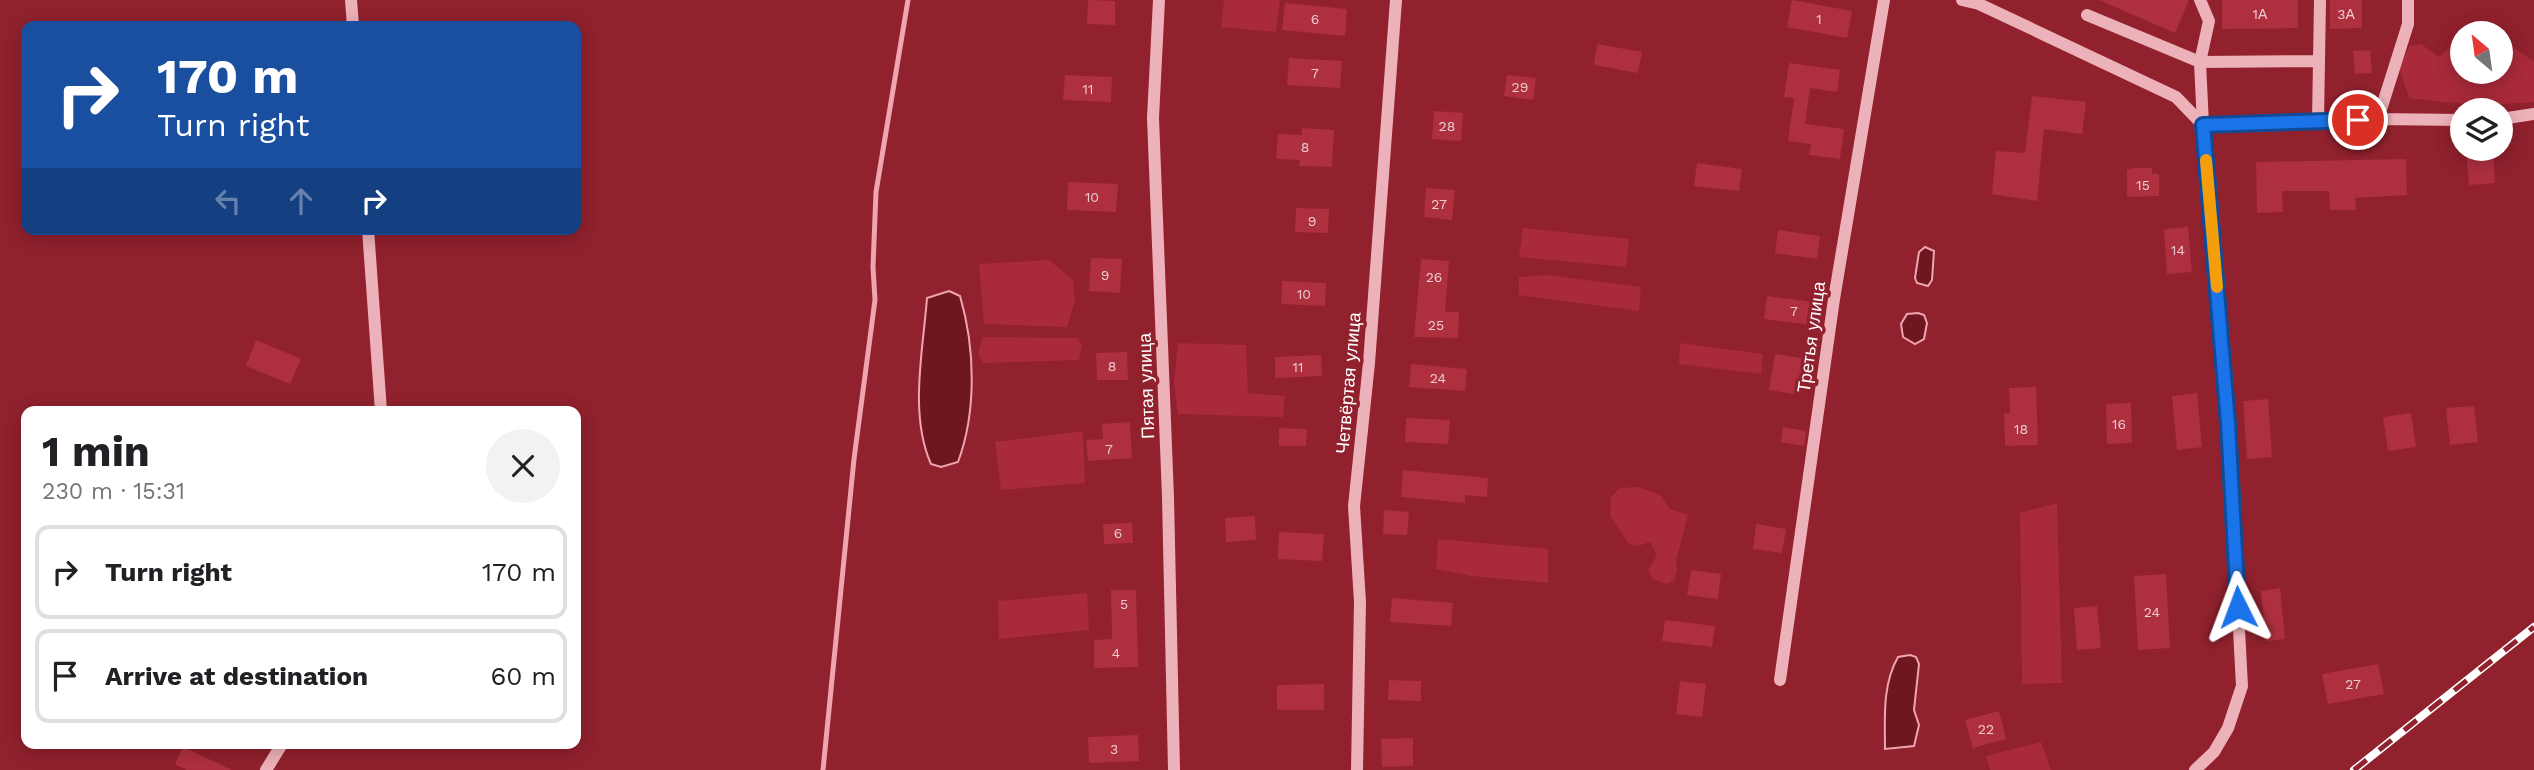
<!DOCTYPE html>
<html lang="en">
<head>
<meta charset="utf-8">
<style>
  :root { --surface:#fff; --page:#f2f2f2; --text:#202124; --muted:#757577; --line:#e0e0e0 }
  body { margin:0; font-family:"Work Sans",sans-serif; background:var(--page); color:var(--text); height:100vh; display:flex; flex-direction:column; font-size:26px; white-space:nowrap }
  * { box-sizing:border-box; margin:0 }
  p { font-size:23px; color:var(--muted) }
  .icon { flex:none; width:38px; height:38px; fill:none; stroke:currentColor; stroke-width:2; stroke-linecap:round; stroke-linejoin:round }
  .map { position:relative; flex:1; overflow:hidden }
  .sheet { position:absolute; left:21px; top:406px; width:560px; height:343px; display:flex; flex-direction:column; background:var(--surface); border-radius:14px; box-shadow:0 4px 18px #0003 }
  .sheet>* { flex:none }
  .banner { position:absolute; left:21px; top:21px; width:560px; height:214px; border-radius:14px; box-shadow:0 4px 18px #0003; background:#1a4fa0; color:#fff; overflow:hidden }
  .needle { width:46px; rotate:331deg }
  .buttons { position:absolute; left:2450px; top:21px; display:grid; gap:14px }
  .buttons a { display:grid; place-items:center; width:63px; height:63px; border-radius:50%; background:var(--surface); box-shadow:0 4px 18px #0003; font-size:35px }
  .pin { position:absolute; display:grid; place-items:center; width:60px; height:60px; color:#fff; margin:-30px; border:4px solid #fff; border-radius:50%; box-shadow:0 2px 7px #0007 }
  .me { position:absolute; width:77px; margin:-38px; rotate:357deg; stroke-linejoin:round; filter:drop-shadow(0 0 5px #0008) }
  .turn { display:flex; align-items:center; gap:24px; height:147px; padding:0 21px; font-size:32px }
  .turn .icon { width:91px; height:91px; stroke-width:2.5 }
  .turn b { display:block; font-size:49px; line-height:60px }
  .lanes { display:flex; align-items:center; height:66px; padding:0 21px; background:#0003; justify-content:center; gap:35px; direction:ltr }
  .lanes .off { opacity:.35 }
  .round { display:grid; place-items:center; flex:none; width:74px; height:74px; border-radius:37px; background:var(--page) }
  .overview { display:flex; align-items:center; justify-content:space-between; height:119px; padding:0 21px }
  h1 { font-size:42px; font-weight:700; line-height:52px }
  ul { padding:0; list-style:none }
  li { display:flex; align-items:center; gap:21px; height:94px; margin:0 14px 10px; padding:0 7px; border:4px solid var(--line); border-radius:14px }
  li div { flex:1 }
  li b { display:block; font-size:26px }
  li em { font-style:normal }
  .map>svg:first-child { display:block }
</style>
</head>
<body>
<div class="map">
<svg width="2534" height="770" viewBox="0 0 2534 770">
  <rect width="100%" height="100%" fill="#90212d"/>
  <path fill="#a92a3a" d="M1224 0H1280L1276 32 1221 27Z
    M2462 36V72H2501V44L2511 46 2534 61V102C2491 106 2451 104 2409 98L2399 67 2410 46 2421 44 2439 57Z
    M1523 228 1629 239 1626 267 1519 257Z
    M1049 260 1073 280 1075 301 1067 327 984 324 979 264Z
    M1546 275 1641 287 1639 311 1519 295V277Z
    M983 337 1078 338 1082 345 1079 360 983 363 978 353Z
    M1178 343 1246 345 1248 393 1285 396 1283 417 1178 414 1174 383Z
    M1680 343 1763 354 1761 374 1679 364Z
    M1083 431 1085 483 1001 490 995 442Z
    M1639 487 1660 495 1670 509 1688 515 1676 560 1677 570 1674 581 1667 584 1653 579 1648 570 1657 555 1650 542 1638 546 1629 544 1610 516 1611 497 1620 488Z
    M2057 503 2062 683 2022 684 2020 513Z
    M1438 539 1548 549V583L1471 576 1436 569Z
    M1087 593 1089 630 999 639 998 601Z
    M2041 742 2051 770H1990L1986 756Z"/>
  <path fill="#6f171f" stroke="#eea5af" stroke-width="2" d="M1925 247 1934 251 1932 280 1928 286 1917 283 1915 278 1919 252Z
    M949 291 960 296C975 347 977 411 958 462L941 467 931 464C909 414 923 351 927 298Z
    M1918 313 1924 315 1927 323 1924 339 1915 344 1903 337 1901 324 1907 314Z
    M1910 655 1916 657 1919 664 1914 710 1919 725 1914 746 1885 749C1885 718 1882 685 1898 657Z"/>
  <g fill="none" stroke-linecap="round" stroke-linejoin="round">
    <path stroke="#eea5af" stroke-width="5" d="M823 770 854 459 875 300 873 267 876 192 908 0"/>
  </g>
  <path fill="#ae303f" d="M1088 0 1115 1V25L1087 24Z
    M1792 0 1852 11 1847 38 1787 27Z
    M2099 0H2189L2175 33Z
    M2222 0H2298V28L2222 29Z
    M2330 0H2362V28L2330 29Z
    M1285 3 1347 9 1345 36 1282 30Z
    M1597 44 1642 52 1638 73 1594 65Z
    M2370 50 2372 73 2355 74 2353 51Z
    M1289 58 1342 61 1340 88 1287 85Z
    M1789 63 1840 70 1837 92 1810 88 1805 124 1844 129 1840 159 1809 155 1811 144 1788 141 1794 98 1784 97Z
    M1065 75 1112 77 1111 102 1063 100Z
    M1507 75 1536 78 1533 100 1504 96Z
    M2032 96 2086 102 2082 134 2044 129 2037 201 1992 194 1996 151 2025 153Z
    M1434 111 1463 113 1461 141 1432 139Z
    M1302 128 1334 130 1332 167 1299 166 1300 160 1276 159 1278 134 1302 135Z
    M2493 150 2495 183 2469 185 2466 152Z
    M2406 159 2407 195 2355 198 2356 210H2330L2329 191H2282L2283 212 2257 213 2256 162Z
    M1697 163 1742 169 1739 191 1694 186Z
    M2132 168H2152V174H2159V196L2127 197V170Z
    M1068 182 1118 184 1116 212 1067 210Z
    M1426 188 1455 190 1452 220 1424 217Z
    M1296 208 1329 209 1328 233 1295 232Z
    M2188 227 2192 272 2167 274 2164 229Z
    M1778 230 1820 236 1817 259 1775 253Z
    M1091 258 1122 259 1120 293 1089 291Z
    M1421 259 1449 261 1445 312H1459L1458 338 1414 337Z
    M1282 281 1326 283 1325 306 1281 304Z
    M1767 296 1823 303 1820 326 1764 319Z
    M256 340 301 359 290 384 246 366Z
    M1127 352 1128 380H1097L1096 353Z
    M1775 354 1806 359 1800 395 1769 390Z
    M1321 355 1322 376 1275 378V357Z
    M1411 364 1467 369 1465 391 1409 387Z
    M2036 387 2038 445 2005 446 2004 413H2010L2009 388Z
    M2197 393 2202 447 2177 450 2172 396Z
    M2268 399 2272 457 2247 459 2243 401Z
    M2131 403 2132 443 2107 444 2106 404Z
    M2474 406 2478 442 2450 445 2446 408Z
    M2411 413 2416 447 2388 451 2383 417Z
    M1406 418 1450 420 1448 444 1405 442Z
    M1130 422 1132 458 1088 461 1086 440 1103 439 1102 424Z
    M1783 427 1806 431 1804 446 1781 442Z
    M1279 428 1307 429 1306 446H1279Z
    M1403 470 1488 478 1487 497 1465 495V503L1401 497Z
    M1384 510 1409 512 1407 535 1383 534Z
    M1255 516 1256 540 1226 542 1225 518Z
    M1132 523 1133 543 1104 544 1103 524Z
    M1756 524 1786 529 1782 553 1753 549Z
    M1279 532 1324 534 1322 561 1278 559Z
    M1691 570 1721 574 1718 599 1687 595Z
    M2166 574 2170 648 2138 650 2134 576Z
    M2280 588 2285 639 2266 641 2261 591Z
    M1111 590H1136L1138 667 1094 668V640L1112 639Z
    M1392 598 1453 603 1451 626 1390 622Z
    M2097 606 2101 648 2077 650 2074 608Z
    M1665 620 1715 626 1712 647 1662 641Z
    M2378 664 2384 694 2328 704 2322 674Z
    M1389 680 1421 681V701L1388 700Z
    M1680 681 1706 684 1702 717 1676 714Z
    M1324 684V710H1277V685Z
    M1999 711 2006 739 1973 748 1965 720Z
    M1138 735 1139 761 1089 763 1088 737Z
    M1413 738V766L1382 767 1381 739Z
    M183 747 232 770H187L175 764Z"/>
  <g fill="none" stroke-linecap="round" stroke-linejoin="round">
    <path stroke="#edb1b9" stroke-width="12" d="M351 0 353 26
      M1159 0 1153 118 1168 497 1174 770
      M1962 0 1979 4 2176 97 2203 125 2378 119 2462 120
      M2087 15 2200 62 2319 61
      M2378 119 2408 24V0
      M2501 119 2534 114
      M2318 121 2320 0
      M368 229 381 411
      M1780 680 1834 299 1884 0
      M266 770 282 744
      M1357 770 1360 602 1354 506 1369 363 1396 0
      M2195 770 2214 752 2228 728 2242 686 2228 423 2203 125 2200 62 2209 21 2200 0"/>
    <g stroke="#fff" stroke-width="8">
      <path id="rail" d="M2354 770 2534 627"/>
    </g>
    <use href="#rail" stroke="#90212d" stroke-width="5" stroke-dasharray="16" stroke-linecap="butt"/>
  </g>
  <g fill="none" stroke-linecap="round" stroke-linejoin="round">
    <g stroke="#114b97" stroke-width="18">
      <path id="route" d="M2238 607 2228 423 2203 125 2358 120"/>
    </g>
    <use href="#route" stroke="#1a73e8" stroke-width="12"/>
    <path stroke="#f59e0b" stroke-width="12" d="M2206 160 2217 287"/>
  </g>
  <g text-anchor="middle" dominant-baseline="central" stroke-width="7" stroke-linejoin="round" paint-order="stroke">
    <g font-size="14" fill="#ebcbcf">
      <text x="2260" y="14">1А</text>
      <text x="2346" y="14">3А</text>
      <text x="1315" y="19">6</text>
      <text x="1819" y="19">1</text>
      <text x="1315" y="73">7</text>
      <text x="1520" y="87">29</text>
      <text x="1088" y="89">11</text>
      <text x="1447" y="126">28</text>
      <text x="1305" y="147">8</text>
      <text x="2143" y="185">15</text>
      <text x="1092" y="197">10</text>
      <text x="1439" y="204">27</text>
      <text x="1312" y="221">9</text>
      <text x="2178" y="250">14</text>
      <text x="1105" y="275">9</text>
      <text x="1434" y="277">26</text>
      <text x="1304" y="294">10</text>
      <text x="1794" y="311">7</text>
      <text x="1436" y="325">25</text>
      <text x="1112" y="366">8</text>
      <text x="1298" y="367">11</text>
      <text x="1438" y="378">24</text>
      <text x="2119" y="424">16</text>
      <text x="2021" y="429">18</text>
      <text x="1109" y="449">7</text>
      <text x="1118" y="533">6</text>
      <text x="1124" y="604">5</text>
      <text x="2152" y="612">24</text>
      <text x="1116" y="653">4</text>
      <text x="2353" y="684">27</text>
      <text x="1986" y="729">22</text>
      <text x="1114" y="749">3</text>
    </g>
    <g font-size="18" fill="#fff" stroke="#90212d">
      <text transform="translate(1811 337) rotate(-82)">Третья улица</text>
      <text transform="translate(1348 383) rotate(-85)">Четвёртая улица</text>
      <text transform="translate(1146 386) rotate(-92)">Пятая улица</text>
    </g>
  </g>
</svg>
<div class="buttons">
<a><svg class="needle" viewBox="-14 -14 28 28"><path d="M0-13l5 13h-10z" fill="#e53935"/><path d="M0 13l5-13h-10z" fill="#757577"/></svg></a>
<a><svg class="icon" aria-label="layers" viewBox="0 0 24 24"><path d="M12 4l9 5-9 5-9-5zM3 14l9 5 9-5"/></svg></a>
</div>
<div class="pin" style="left:2358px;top:120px;background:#d93025"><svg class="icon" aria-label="arrive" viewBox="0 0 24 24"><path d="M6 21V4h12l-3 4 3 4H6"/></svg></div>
<svg class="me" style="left:2238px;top:607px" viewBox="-20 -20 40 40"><path d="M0-17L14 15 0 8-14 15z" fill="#1a73e8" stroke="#fff" stroke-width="4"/></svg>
<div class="banner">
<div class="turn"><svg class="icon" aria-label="right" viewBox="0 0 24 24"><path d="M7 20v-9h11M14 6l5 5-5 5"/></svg><div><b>170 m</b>Turn right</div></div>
<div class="lanes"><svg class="icon off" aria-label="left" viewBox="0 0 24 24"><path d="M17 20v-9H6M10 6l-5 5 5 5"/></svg><svg class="icon off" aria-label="ahead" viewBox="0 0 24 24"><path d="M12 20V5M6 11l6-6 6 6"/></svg><svg class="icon" aria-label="right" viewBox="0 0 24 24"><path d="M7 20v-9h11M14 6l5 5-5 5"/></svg></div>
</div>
<section class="sheet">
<div class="overview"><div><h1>1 min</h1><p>230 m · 15:31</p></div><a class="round"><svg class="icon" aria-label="close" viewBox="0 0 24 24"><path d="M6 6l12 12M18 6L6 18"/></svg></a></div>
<ul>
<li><svg class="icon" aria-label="right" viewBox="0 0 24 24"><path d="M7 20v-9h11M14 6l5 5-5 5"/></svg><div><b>Turn right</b></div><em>170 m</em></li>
<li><svg class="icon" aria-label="arrive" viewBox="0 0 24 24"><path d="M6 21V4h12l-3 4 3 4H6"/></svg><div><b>Arrive at destination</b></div><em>60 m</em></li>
</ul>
</section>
</div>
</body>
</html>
